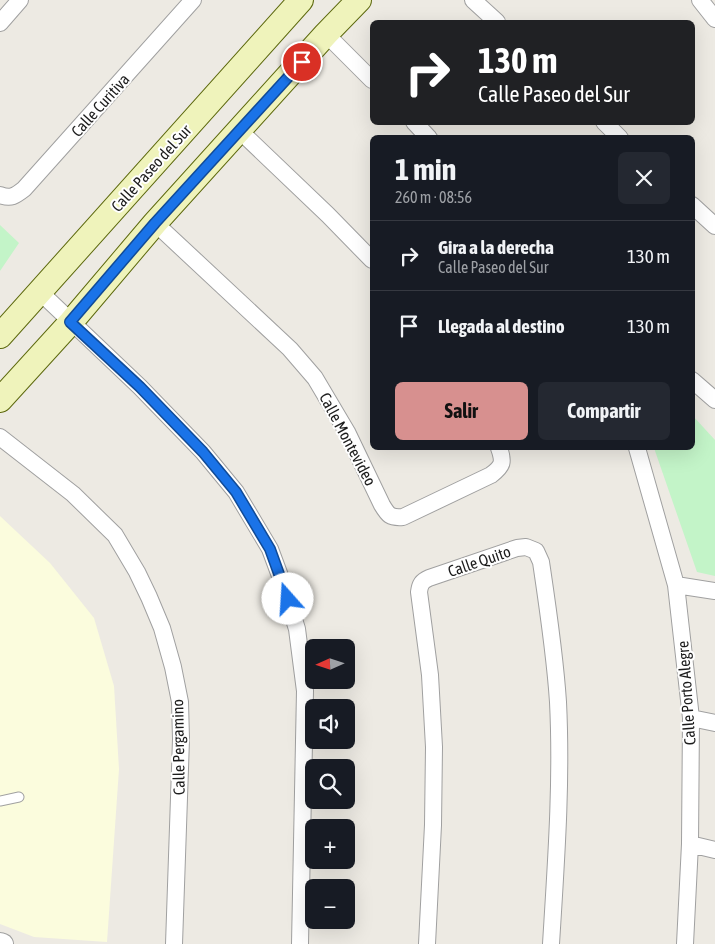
<!DOCTYPE html>
<html lang="es">
<head>
<meta charset="utf-8">
<style>
  :root { --surface:#171b24; --page:#242831; --text:#f1f3f6; --muted:#9ea1a6; --line:#363941; --accent:#d7908f }
  body { margin:0; font-family:"Asap Condensed",sans-serif; background:var(--page); color:var(--text); height:100vh; display:flex; flex-direction:column; font-size:19px; white-space:nowrap }
  * { box-sizing:border-box; margin:0 }
  p { font-size:16px; color:var(--muted) }
  .icon { flex:none; width:28px; height:28px; fill:none; stroke:currentColor; stroke-width:2; stroke-linecap:round; stroke-linejoin:round }
  .map { position:relative; flex:1; overflow:hidden }
  .sheet { position:absolute; left:370px; top:135px; width:325px; height:315px; display:flex; flex-direction:column; background:var(--surface); border-radius:8px; box-shadow:0 5px 20px #0002 }
  .sheet>* { flex:none }
  .hud { position:absolute; left:370px; top:20px; width:325px; height:105px; border-radius:8px; box-shadow:0 5px 20px #0002; background:#202124; color:#fff; overflow:hidden }
  .needle { width:32px; rotate:267deg }
  .controls { position:absolute; left:305px; top:639px; display:grid; gap:10px }
  .controls a { display:grid; place-items:center; width:50px; height:50px; border-radius:8px; background:var(--surface); box-shadow:0 5px 20px #0002; font-size:25px }
  .pin { position:absolute; display:grid; place-items:center; width:42px; height:42px; color:#fff; margin:-21px; border:2px solid #fff; border-radius:50%; box-shadow:0 1px 5px #0007 }
  .me { position:absolute; width:55px; margin:-28px; rotate:341deg; stroke-linejoin:round; filter:drop-shadow(0 0 4px #0008) }
  .turn { display:flex; align-items:center; gap:18px; height:105px; padding:0 25px; font-size:22px }
  .turn .icon { width:65px; height:65px; stroke-width:2.5 }
  .turn b { display:block; font-size:35px; line-height:42px }
  .round { display:grid; place-items:center; flex:none; width:52px; height:52px; border-radius:8px; background:var(--page) }
  .head { display:flex; align-items:center; justify-content:space-between; height:85px; padding:0 25px }
  h1 { font-size:30px; font-weight:700; line-height:38px }
  .button { display:flex; gap:10px; margin-top:auto; padding:10px 25px }
  .button a { flex:1; height:58px; border-radius:8px; background:var(--accent); color:#111; font-size:20px; font-weight:700; line-height:58px; text-align:center }
  .button a+a { background:var(--page); color:var(--text) }
  ul { padding:0; list-style:none }
  li { display:flex; align-items:center; gap:15px; height:70px; padding:0 25px; border-top:1px solid var(--line) }
  li div { flex:1 }
  li b { display:block; font-size:19px }
  li em { font-style:normal }
  .map>svg:first-child { display:block }
</style>
</head>
<body>
<div class="map">
<svg width="715" height="944" viewBox="0 0 715 944">
  <rect width="100%" height="100%" fill="#edeae3"/>
  <path fill="#fbfcdd" d="M0 516 50 563 94 618 114 686 119 769 107 942 34 937 0 924Z"/>
  <path fill="#c3f4c8" d="M0 225 19 243 0 271Z
    M693 416 715 440V576L697 572 654 448H692Z"/>
  <g fill="none" stroke-linecap="round" stroke-linejoin="round">
    <g stroke="#a0a0a0" stroke-width="11">
      <path id="service" d="M0 801 19 797"/>
    </g>
    <g stroke="#a0a0a0" stroke-width="18">
      <path id="minor" d="M473 0 497 22
        M700 0 715 19
        M0 23 20 0
        M326 34 372 80
        M414 122 429 138
        M604 122 620 138
        M239 130 328 215 372 260
        M0 195C11 199 15 196 24 189L193 0
        M692 205 715 226
        M155 223 290 349 315 378 347 432 382 505C388 515 390 518 403 517L491 475C503 466 504 462 499 448
        M40 292 140 387 203 452 236 492 270 549 283 584 297 629 305 691 300 944
        M692 380 715 400
        M0 437 73 494 115 535 137 572 149 597 162 628 173 667 180 702 181 739 174 944
        M637 448 676 585 691 718 690 844 685 944
        M676 585 715 591
        M691 718 715 723
        M690 844 715 850
        M427 944 433 825 434 747 430 675 419 592C420 584 422 581 429 578L517 548 526 547 536 551 541 562C548 609 555 655 558 702 562 782 556 863 551 944"/>
    </g>
    <g stroke="#a0a0a0" stroke-width="22">
      <path id="tertiary" d="M0 943 3 944"/>
    </g>
    <g stroke="#5d690e" stroke-width="26">
      <path id="secondary" d="M0 336 301 0
        M0 400 71 322 155 223 326 34 359 0"/>
    </g>
    <use href="#service" stroke="#fff" stroke-width="9"/>
    <use href="#minor" stroke="#fff" stroke-width="16"/>
    <use href="#tertiary" stroke="#fff" stroke-width="20"/>
    <use href="#secondary" stroke="#eff3bb" stroke-width="24"/>
  </g>
  <g fill="none" stroke-linecap="round" stroke-linejoin="round">
    <g stroke="#114b97" stroke-width="12">
      <path id="route" d="M288 599 270 549 236 492 203 452 140 387 70 322 155 223 302 62"/>
    </g>
    <use href="#route" stroke="#1a73e8" stroke-width="9"/>
  </g>
  <g text-anchor="middle" dominant-baseline="central" stroke-width="4" stroke-linejoin="round" paint-order="stroke">
    <g font-size="16" fill="#1c1c1c" stroke="#fff">
      <text transform="translate(100 105) rotate(-48)">Calle Curitiva</text>
      <text transform="translate(151 168) rotate(-48)">Calle Paseo del Sur</text>
      <text transform="translate(348 439) rotate(62)">Calle Montevideo</text>
      <text transform="translate(479 561) rotate(-19)">Calle Quito</text>
      <text transform="translate(686 693) rotate(-94)">Calle Porto Alegre</text>
      <text transform="translate(178 747) rotate(-91)">Calle Pergamino</text>
    </g>
  </g>
</svg>
<div class="controls">
<a><svg class="needle" viewBox="-14 -14 28 28"><path d="M0-13l5 13h-10z" fill="#e53935"/><path d="M0 13l5-13h-10z" fill="#9ea1a6"/></svg></a>
<a><svg class="icon" aria-label="sound" viewBox="0 0 24 24"><path d="M4 9h4l5-4v14l-5-4H4zM17 9q2 3 0 6"/></svg></a>
<a><svg class="icon" aria-label="search" viewBox="0 0 24 24"><circle cx="10" cy="10" r="6"/><path d="M15 15l6 6"/></svg></a>
<a>+</a>
<a>−</a>
</div>
<div class="pin" style="left:302px;top:62px;background:#d93025"><svg class="icon" aria-label="arrive" viewBox="0 0 24 24"><path d="M6 21V4h12l-3 4 3 4H6"/></svg></div>
<svg class="me" style="left:288px;top:599px" viewBox="-20 -20 40 40"><circle r="19" fill="#fff"/><path d="M0-13L10 11 0 6-10 11z" fill="#1a73e8"/></svg>
<div class="hud">
<div class="turn"><svg class="icon" aria-label="right" viewBox="0 0 24 24"><path d="M7 20v-9h11M14 6l5 5-5 5"/></svg><div><b>130 m</b>Calle Paseo del Sur</div></div>
</div>
<section class="sheet">
<div class="head"><div><h1>1 min</h1><p>260 m · 08:56</p></div><a class="round"><svg class="icon" aria-label="close" viewBox="0 0 24 24"><path d="M6 6l12 12M18 6L6 18"/></svg></a></div>
<ul>
<li><svg class="icon" aria-label="right" viewBox="0 0 24 24"><path d="M7 20v-9h11M14 6l5 5-5 5"/></svg><div><b>Gira a la derecha</b><p>Calle Paseo del Sur</p></div><em>130 m</em></li>
<li><svg class="icon" aria-label="arrive" viewBox="0 0 24 24"><path d="M6 21V4h12l-3 4 3 4H6"/></svg><div><b>Llegada al destino</b></div><em>130 m</em></li>
</ul>
<div class="button"><a>Salir</a><a>Compartir</a></div>
</section>
</div>
</body>
</html>
